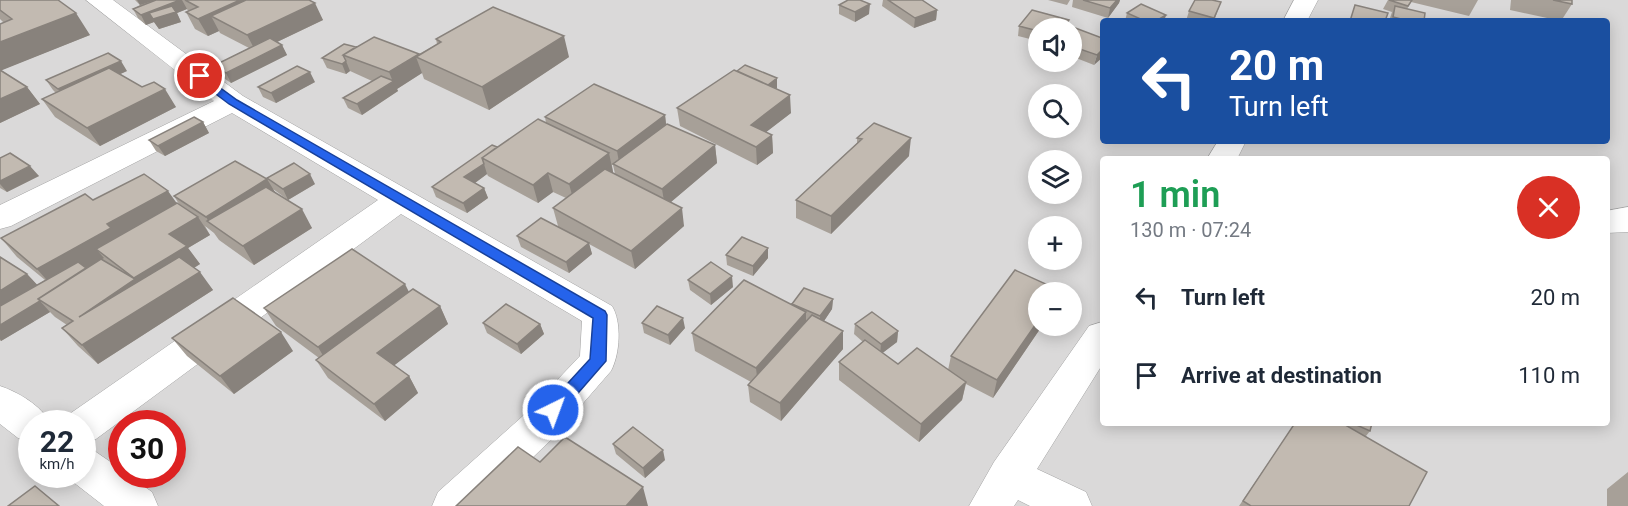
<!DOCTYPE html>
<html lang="en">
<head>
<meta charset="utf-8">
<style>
  :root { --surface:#fff; --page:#f6f6f7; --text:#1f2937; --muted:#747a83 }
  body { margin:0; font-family:Roboto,sans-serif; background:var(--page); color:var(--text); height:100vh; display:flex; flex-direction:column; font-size:22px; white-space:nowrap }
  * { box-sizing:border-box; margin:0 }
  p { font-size:20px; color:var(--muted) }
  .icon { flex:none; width:33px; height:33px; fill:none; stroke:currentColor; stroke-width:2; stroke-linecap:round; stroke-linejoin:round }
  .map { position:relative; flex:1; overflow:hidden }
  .panel { position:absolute; left:1100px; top:156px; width:510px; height:270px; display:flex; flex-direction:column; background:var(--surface); border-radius:6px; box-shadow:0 3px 15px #0003 }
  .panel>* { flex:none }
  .top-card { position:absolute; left:1100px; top:18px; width:510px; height:126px; border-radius:6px; box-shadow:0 3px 15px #0003; background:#1a4fa0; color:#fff; overflow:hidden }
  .fabs { position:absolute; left:1028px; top:18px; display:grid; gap:12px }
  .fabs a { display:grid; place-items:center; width:54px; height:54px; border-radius:50%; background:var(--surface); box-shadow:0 3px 15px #0003; font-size:30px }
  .speed { position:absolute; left:18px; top:410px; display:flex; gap:12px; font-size:30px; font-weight:700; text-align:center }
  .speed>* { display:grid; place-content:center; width:78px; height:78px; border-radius:50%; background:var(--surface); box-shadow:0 3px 15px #0003; line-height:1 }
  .speed small { font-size:15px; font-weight:400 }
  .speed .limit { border:9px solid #d22; background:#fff; color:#111 }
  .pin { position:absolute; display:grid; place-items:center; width:51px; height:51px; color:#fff; margin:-26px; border:3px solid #fff; border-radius:50%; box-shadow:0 2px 6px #0007 }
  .me { position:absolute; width:66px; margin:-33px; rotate:42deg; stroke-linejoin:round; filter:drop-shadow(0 0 4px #0008) }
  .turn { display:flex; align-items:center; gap:21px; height:126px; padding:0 30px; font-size:27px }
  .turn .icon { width:78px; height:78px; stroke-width:2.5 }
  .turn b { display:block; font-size:42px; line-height:51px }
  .round { display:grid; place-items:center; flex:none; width:63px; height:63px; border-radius:32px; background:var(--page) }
  .summary { display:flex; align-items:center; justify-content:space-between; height:102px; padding:0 30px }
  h1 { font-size:36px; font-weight:600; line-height:45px; color:#1e9e55 }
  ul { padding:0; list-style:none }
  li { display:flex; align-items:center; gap:18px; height:78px; padding:0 30px }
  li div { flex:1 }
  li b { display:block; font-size:22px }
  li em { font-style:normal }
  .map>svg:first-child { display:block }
</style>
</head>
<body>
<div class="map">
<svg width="1628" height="506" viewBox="0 0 1628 506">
  <rect width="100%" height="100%" fill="#eeebe2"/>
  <path fill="#dad9d9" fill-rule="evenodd" d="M0 0H1628V506H0ZM1102 21H1606V141H1102ZM1038 28H1071V62H1038ZM1038 94H1071V128H1038ZM1102 159H1606V423H1102ZM1038 160H1071V194H1038ZM1038 226H1071V260H1038ZM1038 292H1071V326H1038ZM32 423H82V474H32ZM122 423H172V474H122Z"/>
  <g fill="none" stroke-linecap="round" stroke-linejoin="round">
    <g stroke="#a3a3a3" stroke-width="1">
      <path id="street" d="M86 0H113L243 96 612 306C622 322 620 354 611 371L552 439 482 506H432L438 492 524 415 580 356 582 321 401 214 96 439 82 443V423H64L68 415 378 200 232 113 11 226 0 229V205L214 101Z
        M1294 0H1318L1307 21H1283Z
        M1218 141H1246L1237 159H1207Z
        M1628 207V232L1606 233V211Z
        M1102 322V365L1037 469 1086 492 1092 506H1030L1018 500 1014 506H969L994 462 1089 326Z
        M0 386C18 392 42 406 50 423H32V442L18 438 0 424Z
        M82 447 96 452 122 470V474H126L152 492 158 506H104L68 478 66 474H82Z"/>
    </g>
    <use href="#street" fill="#fff" fill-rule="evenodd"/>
  </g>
  <path fill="#a7a098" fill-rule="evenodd" d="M0 0 90 35 1 70 27 87 40 104 0 123V24L4 23 0 19Z
    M135 0H309L323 20 277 42 282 45 287 55 231 83 219 75 213 66 249 48 220 33 219 31 208 36 195 29 186 12 188 11 187 9 177 13 181 22 159 29 154 22 146 25 138 18 133 9 140 5Z
    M883 0H922L937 10 936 20 914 28 882 6Z
    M1048 0H1070L1067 5Z
    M1073 0H1120L1119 3 1108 18 1072 7Z
    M1388 0H1478L1469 16 1411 2 1407 9 1424 21H1389L1392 12 1383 9Z
    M1511 0H1572V4L1561 21 1510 10Z
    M1221 2 1214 21H1186L1189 11Z
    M839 5 869 14 855 22 839 14Z
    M1127 13 1166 15 1164 21H1125Z
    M1069 20 1067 28H1038V41L1018 36 1019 26Z
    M1071 28 1102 38 1094 65 1071 56Z
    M436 39 569 57 489 110 424 79 422 73 397 89 398 91 362 115 348 108 343 98 372 81 350 71 346 74 327 68 322 58 356 47 419 54 437 44Z
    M127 71 120 74 176 107 100 146 55 117 42 99 56 93 53 90 46 80Z
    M737 71 777 78V88L776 89 791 113 766 132 772 135 773 153 757 165 680 126 677 108Z
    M315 82 276 103 263 97 258 87Z
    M665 115 666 124 715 145 717 163 671 202 684 226 635 269 589 244 592 254 569 273 521 247 517 236 558 226 553 208 566 198 553 192 538 203 488 176 487 174 475 183 484 188 488 198 467 213 436 197 432 187 497 147 546 123 545 117ZM612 165H613L615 174 612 173 613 172Z
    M203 122 209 133 165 156 156 151 149 140Z
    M857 138 909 156 831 234 796 218V200L857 143Z
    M0 157 39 176 7 192 0 188Z
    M267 179 315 184 288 200 273 189 275 192 312 228 254 265 219 240 214 233 205 226 210 235 188 248 200 264 194 268 213 290 98 364 78 346 62 328 67 325 55 317 50 312 1 341 0 340V257L27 274 37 285 45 280 17 257 1 238 93 200 177 203 179 204 174 196Z
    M726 255 768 258 753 276 727 265Z
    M688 280 733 287 711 305 690 290Z
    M409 292 440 306 448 324 394 365 409 376 418 393 385 421 328 378 316 360 319 358 276 326 264 308Z
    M833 299 832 309 824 321 843 349 781 421 750 402 748 385 751 382 695 351 692 333 792 304Z
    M483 323 540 324 544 334 521 354 487 333Z
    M642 323 685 328 670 345 644 333Z
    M855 324 898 331 897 342 882 353 898 364 948 370 951 356 1038 326H1042L993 398 966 384 962 400 919 442 839 380V362L863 342 854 334Z
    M172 338 293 351 234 394 187 356Z
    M1295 423H1372L1370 431 1366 436 1409 506H1239Z
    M613 444 665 460 645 478 616 454Z
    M1628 472V506H1607V489Z"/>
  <path fill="#88827c" d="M137 0H156L140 5Z
    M180 0H182L187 9 177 13 181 22 159 29 154 22 146 25 141 15Z
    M240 0H285L211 16 219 31 208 36 198 19Z
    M1117 0H1120L1119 3 1108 18 1110 8Z
    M315 3 323 20 256 52 247 35Z
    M870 4 869 14 855 22V12Z
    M937 10 936 20 914 28 915 18Z
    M76 13 90 35 0 71V42Z
    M1166 15 1164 21H1156Z
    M1069 20 1067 28H1063Z
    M564 36 569 57 489 110 482 87Z
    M282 45 287 55 231 83 226 73Z
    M1102 50V58L1094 65 1097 55Z
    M419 54 416 57 422 73 397 89 398 91 362 115 357 104 393 82 389 72Z
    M121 61 127 71 65 99 58 89Z
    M346 61 350 71 346 74 342 64Z
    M310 72 315 82 276 103 271 93Z
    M777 78V88L768 95V85Z
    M27 87 40 104 0 123V99Z
    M165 89 176 107 100 146 87 128Z
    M790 95 791 113 752 143 751 125Z
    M665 115 667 133 620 168 617 151Z
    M203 122 209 133 165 156 158 146Z
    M772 135 773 153 757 165 756 147Z
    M911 138 909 156 831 234V216Z
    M715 145 717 163 665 207 662 189Z
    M609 153 613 172 574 202 569 184Z
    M484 164 487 174 468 188 464 177Z
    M30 166 39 176 7 192 0 184V181Z
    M548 173 553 192 538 203 533 185Z
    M310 174 315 184 288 200 283 189Z
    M267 179 278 197 210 224 206 217Z
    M484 188 488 198 467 213 463 203Z
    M168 191 181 209 96 249 104 258 53 287 37 269 107 224Z
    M682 208 684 226 635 269 631 251Z
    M302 209 312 228 254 265 243 246Z
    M198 217 210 235 188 248 200 264 149 296 134 278 169 234Z
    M589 243 592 254 569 273 566 262Z
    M768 248V258L753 276V266Z
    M200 272 213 290 98 364 82 345Z
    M27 274 44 292 0 320V291Z
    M732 276 733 287 711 305 710 294Z
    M135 279 149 297 79 317Z
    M405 284 414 302 329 366 318 347Z
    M833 299 832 309 820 327V316Z
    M40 301 50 312 1 341 0 339V325Z
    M440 306 448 324 387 371 377 353Z
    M806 312V330L758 386 756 368Z
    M683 318 685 328 670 345 668 335Z
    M1038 321V326H1042L993 398 997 380Z
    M540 324 544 334 521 354 517 344Z
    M843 331V349L781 421 780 403Z
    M898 331 897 342 880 355 881 344Z
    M281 332 293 351 234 394 220 376Z
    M409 376 418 393 385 421 374 404Z
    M966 382 962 400 919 442 921 424Z
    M663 450 665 460 645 478 643 468Z
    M643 487 648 506H626Z"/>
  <path fill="#c2bab1" stroke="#88827c" stroke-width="1.5" d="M0 0H58L76 13 0 42V24L12 19 0 10Z
    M156 0H180L141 15 133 9Z
    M185 0H240L198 19 186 12 198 7Z
    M246 0H309L315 3 247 35 211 16Z
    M848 0H860L870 4 855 12 839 5Z
    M888 0H922L937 10 915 18Z
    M1083 0H1117L1110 8Z
    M1195 0H1212L1221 2 1214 18 1189 11Z
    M1389 0H1412L1408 6Z
    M1553 0H1572V4Z
    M1141 4 1166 15 1156 21H1145L1127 13Z
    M1355 5 1388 13 1385 21H1350Z
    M172 6 176 12 153 19 149 13Z
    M1395 6 1425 13 1424 21H1409L1393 17Z
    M493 7 564 36 482 87 416 57 441 42 436 39Z
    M1032 10 1069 20 1063 28H1038V31L1019 26Z
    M1070 26 1102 38V50L1097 55 1071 46V28H1068Z
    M374 37 419 54 389 72 343 55Z
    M270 38 282 45 226 73 213 66Z
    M344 44 356 47 343 55 346 61 342 64 322 58Z
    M108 53 121 61 58 89 46 80Z
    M745 65 777 78 768 85 737 71Z
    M297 66 310 72 271 93 258 87Z
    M109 68 142 87 154 82 165 89 87 128 42 99Z
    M0 70 27 87 0 99Z
    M734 70 790 95 751 125 772 135 756 147 677 108Z
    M381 76 394 81 357 104 343 98Z
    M594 84 665 115 617 151 545 117Z
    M194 117 203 122 158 146 149 140Z
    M538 119 609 153 569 184 548 173 533 185 482 158Z
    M874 123 911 138 831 216 796 200 862 139 857 138Z
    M667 124 715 145 662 189 613 164Z
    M492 145 497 147 482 158 484 164 464 177 484 188 463 203 432 187Z
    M10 153 30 166 0 181V158Z
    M235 161 267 179 206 217 174 196Z
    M294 163 310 174 283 189 267 178Z
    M605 169 682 208 631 251 553 208Z
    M144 174 168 191 107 224 111 228 37 269 1 238 85 194 93 200Z
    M266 187 302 209 243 246 207 221Z
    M177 203 198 217 169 234 187 246 134 278 96 249Z
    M541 218 589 243 566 262 517 236Z
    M742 237 768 248 753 266 726 255Z
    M352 249 405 284 318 347 264 308Z
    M0 257 27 274 0 291Z
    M179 257 200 272 82 345 62 328 73 321 38 299 101 259 135 279 79 317Z
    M78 262 86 268 38 299 40 301 0 325V306Z
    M711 262 732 276 710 294 688 280Z
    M1015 270 1059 290 1058 292H1038V321L997 380 951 356Z
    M744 280 806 312 756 368 692 333Z
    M804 288 833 299 820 316 792 304Z
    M413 289 440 306 377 353 409 376 374 404 316 360Z
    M233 298 281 332 220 376 172 338Z
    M506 304 540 324 517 344 483 323Z
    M657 306 683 318 668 335 642 323Z
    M872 312 898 331 881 344 855 324Z
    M812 315 843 331 780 403 748 385Z
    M865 340 898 364 917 348 966 382 921 424 839 362Z
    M1295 423H1342L1427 472 1409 506H1251L1243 501Z
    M1352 423H1372L1370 431Z
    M633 427 663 450 643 468 613 444Z
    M565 437 643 487 626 506H456L518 447 540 462Z
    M35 486 59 506H8Z"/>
  <path fill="#2563eb" stroke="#184099" stroke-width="1.5" d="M200 73 237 100 605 311 607 315 606 361 559 415H547L545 410 547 406 590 359 593 318 229 104 196 79 194 76Z"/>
</svg>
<div class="fabs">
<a><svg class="icon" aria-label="sound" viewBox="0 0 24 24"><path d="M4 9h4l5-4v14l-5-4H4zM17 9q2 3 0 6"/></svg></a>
<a><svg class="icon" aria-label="search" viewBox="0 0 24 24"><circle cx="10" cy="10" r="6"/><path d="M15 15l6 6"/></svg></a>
<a><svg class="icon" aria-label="layers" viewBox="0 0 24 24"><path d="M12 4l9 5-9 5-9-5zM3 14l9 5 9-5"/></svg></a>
<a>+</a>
<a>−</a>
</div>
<div class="speed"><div>22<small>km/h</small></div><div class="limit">30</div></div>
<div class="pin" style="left:200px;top:76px;background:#d93025"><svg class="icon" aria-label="arrive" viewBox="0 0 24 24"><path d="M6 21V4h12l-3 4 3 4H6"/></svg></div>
<svg class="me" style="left:553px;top:410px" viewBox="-20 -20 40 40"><circle r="17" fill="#2563eb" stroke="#fff" stroke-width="3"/><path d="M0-11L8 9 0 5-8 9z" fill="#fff"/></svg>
<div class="top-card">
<div class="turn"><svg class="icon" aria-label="left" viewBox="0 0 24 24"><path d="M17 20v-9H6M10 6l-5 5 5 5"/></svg><div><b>20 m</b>Turn left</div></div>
</div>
<section class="panel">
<div class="summary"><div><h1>1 min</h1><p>130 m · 07:24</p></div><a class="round" style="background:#d93025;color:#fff"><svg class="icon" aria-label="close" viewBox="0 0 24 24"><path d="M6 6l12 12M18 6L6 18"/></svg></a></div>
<ul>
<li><svg class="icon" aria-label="left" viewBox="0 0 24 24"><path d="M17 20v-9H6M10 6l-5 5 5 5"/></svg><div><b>Turn left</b></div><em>20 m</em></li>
<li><svg class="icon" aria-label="arrive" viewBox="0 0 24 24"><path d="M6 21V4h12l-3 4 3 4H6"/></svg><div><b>Arrive at destination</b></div><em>110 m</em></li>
</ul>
</section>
</div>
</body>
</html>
